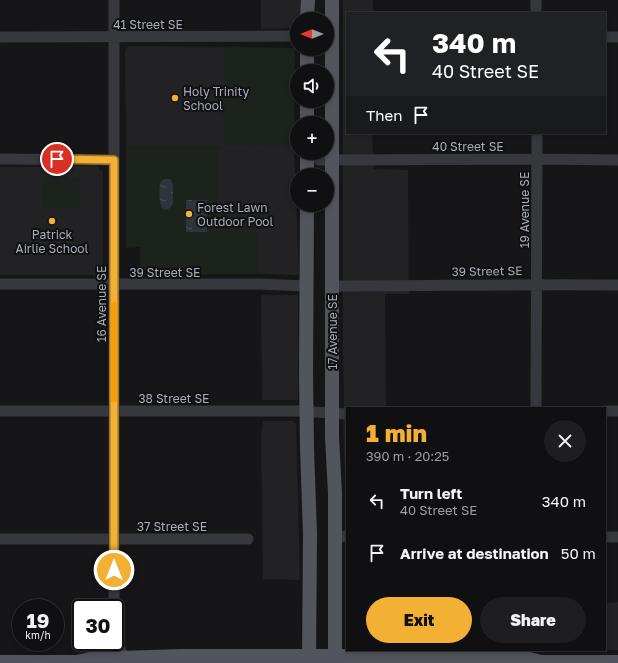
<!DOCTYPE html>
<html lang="en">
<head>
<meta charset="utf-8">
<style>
  :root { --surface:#101012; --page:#1e1e20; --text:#f1f3f6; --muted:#9c9d9f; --line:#303032; --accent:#f2b134 }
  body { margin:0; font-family:"Golos Text",sans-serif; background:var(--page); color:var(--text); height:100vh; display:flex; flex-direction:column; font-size:15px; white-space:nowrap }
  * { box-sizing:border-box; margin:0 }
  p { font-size:13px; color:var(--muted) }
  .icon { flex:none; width:22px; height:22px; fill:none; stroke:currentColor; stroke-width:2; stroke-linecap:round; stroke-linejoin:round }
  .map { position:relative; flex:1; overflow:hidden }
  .side { position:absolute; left:346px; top:407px; width:260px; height:244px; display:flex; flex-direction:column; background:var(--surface); border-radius:0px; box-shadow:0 2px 6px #0003,0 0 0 1px var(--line) }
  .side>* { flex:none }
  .banner { position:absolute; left:346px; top:12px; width:260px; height:122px; border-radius:0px; box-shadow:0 2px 6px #0003,0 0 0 1px var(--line); background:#202124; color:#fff; overflow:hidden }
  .needle { width:26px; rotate:270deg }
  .tools { position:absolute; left:290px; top:12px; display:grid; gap:8px }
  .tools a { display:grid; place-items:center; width:44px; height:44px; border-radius:50%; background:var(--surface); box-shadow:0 2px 6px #0003,0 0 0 1px var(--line); font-size:20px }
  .speed { position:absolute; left:12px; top:599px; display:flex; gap:8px; font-size:20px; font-weight:700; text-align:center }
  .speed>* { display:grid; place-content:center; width:52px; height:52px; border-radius:50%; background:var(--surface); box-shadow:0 2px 6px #0003,0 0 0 1px var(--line); line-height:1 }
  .speed small { font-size:10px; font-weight:400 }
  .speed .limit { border:2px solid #111; border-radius:6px; background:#fff; color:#111 }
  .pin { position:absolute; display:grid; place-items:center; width:34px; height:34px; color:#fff; margin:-17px; border:2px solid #fff; border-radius:50%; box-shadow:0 1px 4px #0007 }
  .me { position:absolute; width:44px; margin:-22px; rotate:0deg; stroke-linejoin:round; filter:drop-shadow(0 0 3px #0008) }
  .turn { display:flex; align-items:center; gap:14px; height:84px; padding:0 20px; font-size:18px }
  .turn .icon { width:52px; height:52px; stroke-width:2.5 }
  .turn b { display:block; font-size:28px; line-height:34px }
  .then { display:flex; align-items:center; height:38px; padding:0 20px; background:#0003; gap:8px; font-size:15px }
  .round { display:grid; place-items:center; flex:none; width:42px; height:42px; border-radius:21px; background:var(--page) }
  .head { display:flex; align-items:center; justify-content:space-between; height:68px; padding:0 20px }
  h1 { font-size:24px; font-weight:800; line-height:30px; color:var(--accent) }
  .action { display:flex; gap:8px; margin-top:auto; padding:8px 20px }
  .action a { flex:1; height:46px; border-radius:24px; background:var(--accent); color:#111; font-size:16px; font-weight:800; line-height:46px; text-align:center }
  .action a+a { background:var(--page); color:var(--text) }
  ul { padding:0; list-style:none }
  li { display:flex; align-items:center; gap:12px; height:52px; padding:0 20px }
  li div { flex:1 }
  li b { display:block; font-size:15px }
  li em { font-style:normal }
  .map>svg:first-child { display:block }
</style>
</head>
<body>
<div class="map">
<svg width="618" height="663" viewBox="0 0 618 663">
  <defs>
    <pattern id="water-ripples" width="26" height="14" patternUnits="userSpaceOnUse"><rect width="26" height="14" fill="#2c353c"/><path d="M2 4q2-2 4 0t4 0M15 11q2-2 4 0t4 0" fill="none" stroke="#485056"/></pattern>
  </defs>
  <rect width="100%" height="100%" fill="#161618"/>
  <path fill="#222225" d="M261 0H301V19H297V28L261 29Z
    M343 0H373V13H347V133H372L374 169 408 170 409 294H385L386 408H347V630L346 487 344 455 343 425 344 402 343 356Z
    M128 46 224 47V145H294L299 275 257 274 256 226 217 223V149L223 146H126L125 51Z
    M97 166 103 172V270L96 275H0V167Z
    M261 295H298V400H262Z
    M263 421H293L296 423 300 580 263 579 261 438Z
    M618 602V650H605V603Z"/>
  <path fill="#1c231d" d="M224 47 295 48 294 145 224 146 218 150 217 223 256 226 257 274 140 275V247L126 248V146H224V118L219 117 218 93 224 92Z
    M42 178H80V207H42Z"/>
  <path fill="url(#water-ripples)" d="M165 179H170L173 184V203L170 208 166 210 162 208C159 203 159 189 160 184 161 180 163 180 165 179Z
    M186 200H207V232H186Z"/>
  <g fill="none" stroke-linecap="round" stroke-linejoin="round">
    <path stroke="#37383d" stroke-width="11" d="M114 0V608
      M536 0V13
      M0 37 297 36
      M605 37H618
      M0 159 114 160
      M319 160 540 159 618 160
      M0 284H258L307 286
      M332 286C428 286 523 284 618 285
      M536 408 537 133
      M0 411H299L347 414
      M605 411H618
      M336 537 347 536
      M605 537H618
      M0 539H248
      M115 633 118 643 124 658
      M102 659 108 653 112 642"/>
    <path stroke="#53555c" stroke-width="14" d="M332 0V437L335 493V663
      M307 19 308 0
      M307 49V71
      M307 101V123
      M307 175V153
      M307 205 306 373 307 448 310 534 309 663
      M0 662H76L90 659 182 656H518L541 662
      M537 663 541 662H618"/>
  </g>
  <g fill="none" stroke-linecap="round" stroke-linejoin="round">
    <g stroke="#9d7322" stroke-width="10">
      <path id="route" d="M57 159 114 160V570"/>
    </g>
    <use href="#route" stroke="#f2b134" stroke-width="7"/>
    <path stroke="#f59e0b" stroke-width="7" d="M114 305V399"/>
  </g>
  <g fill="#f2b134" stroke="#111113" stroke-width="1.5">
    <circle cx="175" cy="98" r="4"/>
    <circle cx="189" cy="214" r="4"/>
    <circle cx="52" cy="221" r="4"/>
  </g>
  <g text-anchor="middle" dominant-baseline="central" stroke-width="4" stroke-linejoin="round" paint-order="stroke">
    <g font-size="12" fill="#a8adb8" stroke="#111113">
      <text x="148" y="24">41 Street SE</text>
      <text x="468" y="146">40 Street SE</text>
      <text transform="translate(524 210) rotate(-90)">19 Avenue SE</text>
      <text transform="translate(487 271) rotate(-1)">39 Street SE</text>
      <text x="165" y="272">39 Street SE</text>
      <text transform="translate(101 304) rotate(-90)">16 Avenue SE</text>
      <text transform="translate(332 332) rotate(-90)">17 Avenue SE</text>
      <text x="174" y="398">38 Street SE</text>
      <text x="172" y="526">37 Street SE</text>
    </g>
    <g font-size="12" fill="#a8adb8" stroke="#111113" text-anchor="start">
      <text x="183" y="91">Holy Trinity<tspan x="183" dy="14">School</tspan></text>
      <text x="197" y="207">Forest Lawn<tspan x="197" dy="14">Outdoor Pool</tspan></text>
      <text x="52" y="234" text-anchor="middle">Patrick<tspan x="52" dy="14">Airlie School</tspan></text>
    </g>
  </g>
</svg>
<div class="tools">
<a><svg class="needle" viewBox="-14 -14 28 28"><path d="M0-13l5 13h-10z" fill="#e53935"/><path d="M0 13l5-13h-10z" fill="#9c9d9f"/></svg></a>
<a><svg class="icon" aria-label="sound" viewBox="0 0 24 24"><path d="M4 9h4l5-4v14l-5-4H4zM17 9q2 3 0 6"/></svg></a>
<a>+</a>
<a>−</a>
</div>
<div class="speed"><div>19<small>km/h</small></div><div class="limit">30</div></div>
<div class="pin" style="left:57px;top:159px;background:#d93025"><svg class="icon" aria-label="arrive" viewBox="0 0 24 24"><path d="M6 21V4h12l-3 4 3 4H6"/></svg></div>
<svg class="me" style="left:114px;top:570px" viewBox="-20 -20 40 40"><circle r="17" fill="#f2b134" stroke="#fff" stroke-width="3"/><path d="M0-11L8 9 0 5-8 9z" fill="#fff"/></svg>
<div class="banner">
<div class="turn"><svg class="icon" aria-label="left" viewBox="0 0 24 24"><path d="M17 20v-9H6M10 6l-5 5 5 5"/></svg><div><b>340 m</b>40 Street SE</div></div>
<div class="then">Then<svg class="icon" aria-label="arrive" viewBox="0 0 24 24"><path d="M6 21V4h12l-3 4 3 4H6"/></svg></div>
</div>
<section class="side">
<div class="head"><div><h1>1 min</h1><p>390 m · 20:25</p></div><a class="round"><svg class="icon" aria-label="close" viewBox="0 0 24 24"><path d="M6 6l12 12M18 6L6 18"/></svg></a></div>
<ul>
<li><svg class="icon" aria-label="left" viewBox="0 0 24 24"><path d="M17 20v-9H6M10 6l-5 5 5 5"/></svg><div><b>Turn left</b><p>40 Street SE</p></div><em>340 m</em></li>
<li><svg class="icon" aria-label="arrive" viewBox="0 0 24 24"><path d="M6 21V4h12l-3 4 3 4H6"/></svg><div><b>Arrive at destination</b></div><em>50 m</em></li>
</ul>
<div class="action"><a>Exit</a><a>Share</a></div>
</section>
</div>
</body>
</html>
